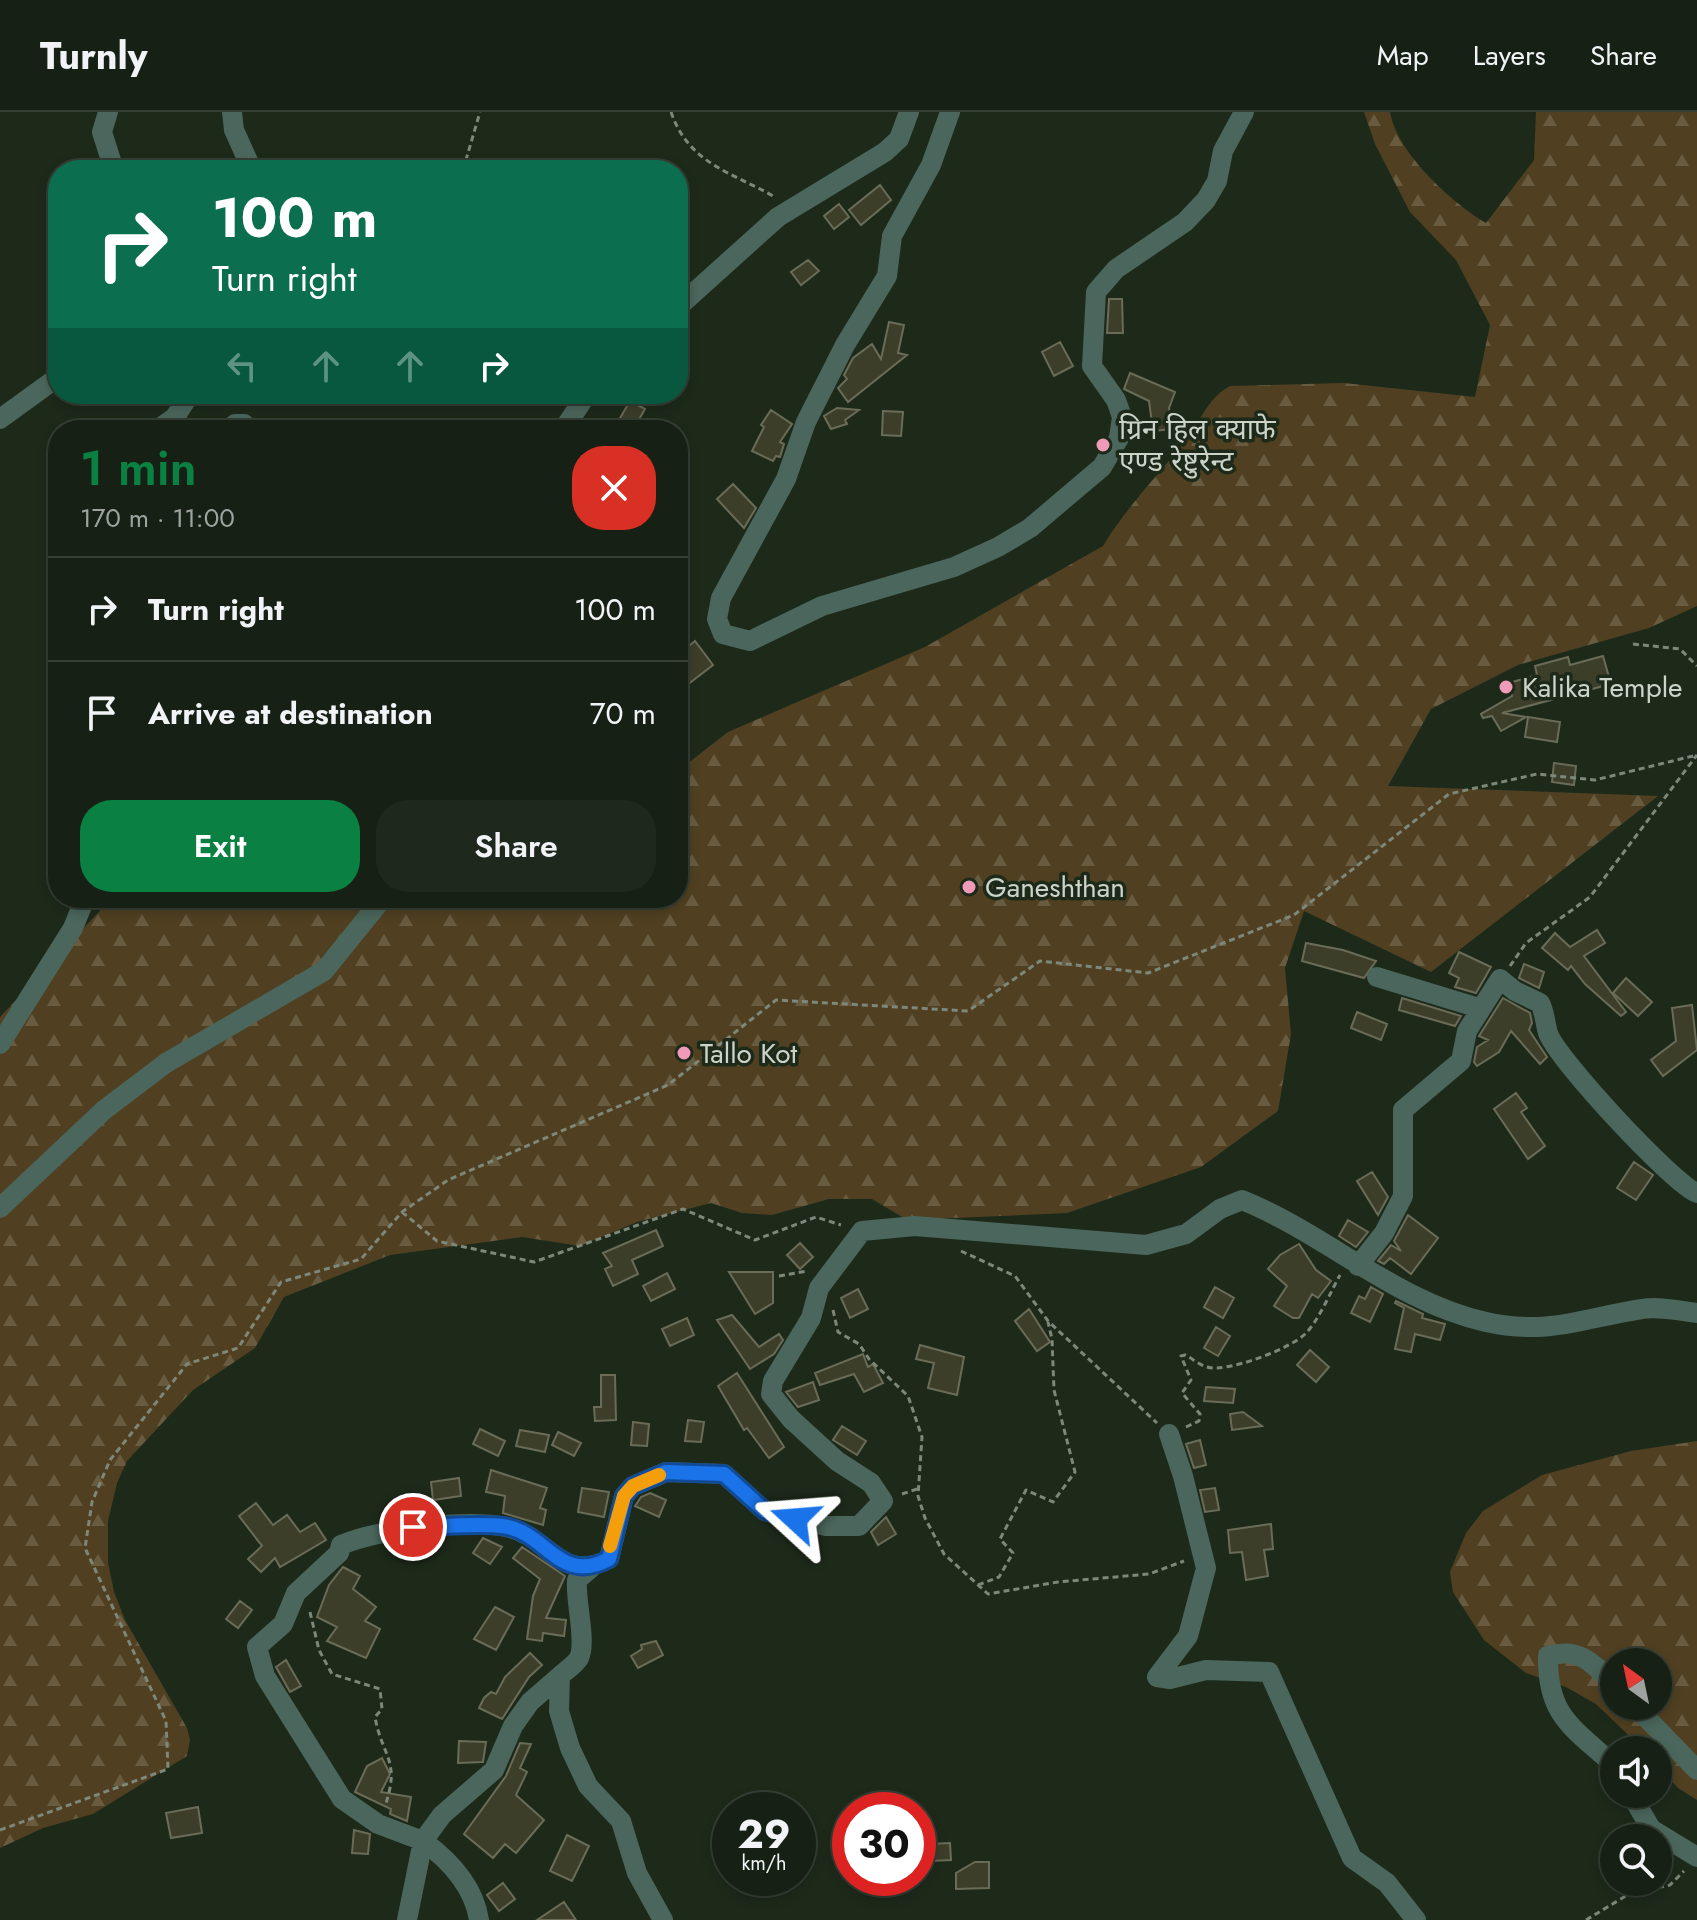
<!DOCTYPE html>
<html lang="en">
<head>
<meta charset="utf-8">
<style>
  :root { --surface:#162014; --page:#1f281d; --text:#f1f3f6; --muted:#9ea3a0; --line:#353e34; --accent:#0b8043 }
  body { margin:0; font-family:Jost,"Noto Sans Devanagari",sans-serif; background:var(--page); color:var(--text); height:100vh; display:flex; flex-direction:column; font-size:30px; white-space:nowrap }
  * { box-sizing:border-box; margin:0 }
  p { font-size:26px; color:var(--muted) }
  .icon { flex:none; width:44px; height:44px; fill:none; stroke:currentColor; stroke-width:2; stroke-linecap:round; stroke-linejoin:round }
  .map { position:relative; flex:1; overflow:hidden }
  .details { position:absolute; left:48px; top:308px; width:640px; height:488px; display:flex; flex-direction:column; background:var(--surface); border-radius:32px; box-shadow:0 4px 12px #0003,0 0 0 2px var(--line) }
  .details>* { flex:none }
  .hud { position:absolute; left:48px; top:48px; width:640px; height:244px; border-radius:32px; box-shadow:0 4px 12px #0003,0 0 0 2px var(--line); background:#0b6e4f; color:#fff; overflow:hidden }
  .needle { width:52px; rotate:327deg }
  .buttons { position:absolute; left:1600px; top:1536px; display:grid; gap:16px }
  .buttons a { display:grid; place-items:center; width:72px; height:72px; border-radius:50%; background:var(--surface); box-shadow:0 4px 12px #0003,0 0 0 2px var(--line); font-size:40px }
  .speed { position:absolute; left:712px; top:1680px; display:flex; gap:16px; font-size:40px; font-weight:700; text-align:center }
  .speed>* { display:grid; place-content:center; width:104px; height:104px; border-radius:50%; background:var(--surface); box-shadow:0 4px 12px #0003,0 0 0 2px var(--line); line-height:1 }
  .speed small { font-size:20px; font-weight:400 }
  .speed .limit { border:12px solid #d22; background:#fff; color:#111 }
  .pin { position:absolute; display:grid; place-items:center; width:68px; height:68px; color:#fff; margin:-34px; border:4px solid #fff; border-radius:50%; box-shadow:0 2px 8px #0007 }
  .me { position:absolute; width:88px; margin:-44px; rotate:289deg; stroke-linejoin:round; filter:drop-shadow(0 0 6px #0008) }
  .turn { display:flex; align-items:center; gap:28px; height:168px; padding:0 32px; font-size:36px }
  .turn .icon { width:104px; height:104px; stroke-width:2.5 }
  .turn b { display:block; font-size:56px; line-height:68px }
  .lanes { display:flex; align-items:center; height:76px; padding:0 32px; background:#0003; justify-content:center; gap:40px; direction:ltr }
  .lanes .off { opacity:.35 }
  .round { display:grid; place-items:center; flex:none; width:84px; height:84px; border-radius:32px; background:var(--page) }
  .summary { display:flex; align-items:center; justify-content:space-between; height:136px; padding:0 32px }
  h1 { font-size:48px; font-weight:600; line-height:60px; color:var(--accent) }
  .action { display:flex; gap:16px; margin-top:auto; padding:16px 32px }
  .action a { flex:1; height:92px; border-radius:32px; background:var(--accent); color:#fff; font-size:32px; font-weight:600; line-height:92px; text-align:center }
  .action a+a { background:var(--page); color:var(--text) }
  ul { padding:0; list-style:none }
  li { display:flex; align-items:center; gap:24px; height:104px; padding:0 32px; border-top:2px solid var(--line) }
  li div { flex:1 }
  li b { display:block; font-size:30px }
  li em { font-style:normal }
  header { display:flex; align-items:center; gap:48px; box-sizing:border-box; height:112px; padding:0 40px; background:var(--surface); border-bottom:2px solid var(--line) }
  header strong { font-size:38px }
  nav { display:flex; gap:44px; margin-inline-start:auto; font-size:28px }
  .map>svg:first-child { display:block }
</style>
</head>
<body>
<header>
<strong>Turnly</strong>
<nav><a>Map</a><a>Layers</a><a>Share</a></nav>
</header>
<div class="map">
<svg width="1697" height="1808" viewBox="0 0 1697 1808">
  <defs>
    <pattern id="forest-firs" width="22" height="20" patternUnits="userSpaceOnUse" patternTransform="scale(2)"><rect width="22" height="20" fill="#504021"/><path d="M5 1l3.5 6h-7zM16 11l3.5 6h-7z" fill="#685b40"/></pattern>
  </defs>
  <rect width="100%" height="100%" fill="#1d2a1a"/>
  <path fill="url(#forest-firs)" fill-rule="evenodd" d="M1364 0H1390C1397 41 1451 90 1486 111L1534 48 1536 0H1697V494L1649 516 1518 553 1431 597 1388 674 1658 684 1431 860 1304 799 1285 856 1291 922 1278 999 1201 1055 1067 1101 907 1108 872 1087H829L772 1103 742 1101 711 1091 637 1110 580 1134 522 1125 390 1143 284 1185 255 1236 193 1278 127 1349 117 1371 108 1409V1450L114 1480 125 1508 187 1616 190 1628 187 1644 93 1702 43 1716 0 1736V905L112 786H678V659L728 620 925 535 1103 434C1126 396 1156 365 1184 331 1200 311 1207 286 1230 274L1344 271 1475 285 1490 213 1456 148 1410 100 1375 32Z
    M1697 1329V1688L1678 1676 1658 1654V1638H1644L1596 1592 1566 1575 1526 1561 1484 1528 1453 1480 1450 1460 1466 1421 1483 1399 1542 1363 1631 1339ZM1614 1550H1658V1594H1614Z"/>
  <path fill="#3c3e2a" stroke="#6a6c57" stroke-width="2" d="M880 73 891 88 861 113 849 98Z
    M839 92 849 105 834 117 824 104Z
    M808 148 819 159 801 173 791 160Z
    M1109 187H1122L1123 221H1107Z
    M889 210 904 213 898 241 907 243 848 290 838 276 847 267 844 263 853 246 872 232 881 247Z
    M1060 230 1073 254 1054 264 1042 240Z
    M1130 261 1175 280 1169 296 1172 317 1153 319 1149 289 1124 277Z
    M630 289 645 297 633 318H613Z
    M837 296 859 298 845 308 847 312 831 317 824 304Z
    M771 298 792 312 780 330 784 332 780 345 776 344 773 349 752 339 764 315 761 313Z
    M883 299 903 300 901 324 882 323Z
    M733 372 756 396 744 416 717 387Z
    M695 529 713 553 678 580V543Z
    M1603 544 1611 572 1502 601 1526 605 1501 619 1492 604 1483 606 1481 602 1512 584 1509 571 1537 563 1535 554 1568 545 1570 553Z
    M1528 605 1560 610 1557 630 1525 625Z
    M1554 651 1576 654 1574 673 1552 670Z
    M1597 818 1605 831 1584 844 1626 900 1621 904 1585 872 1571 854 1568 858 1542 836 1555 821 1570 835Z
    M1306 831 1343 838 1376 849 1364 866 1302 849Z
    M1459 840 1491 855 1476 881 1455 875 1459 866 1449 861Z
    M1524 852 1544 860 1539 876 1519 866Z
    M1626 866 1652 890 1638 904 1613 881Z
    M1402 886 1461 904 1455 914 1399 898Z
    M1503 886 1530 901 1532 911 1529 918 1547 945 1540 952 1511 919 1499 940 1477 954 1474 950 1477 935 1488 928 1479 924Z
    M1692 893 1697 938 1663 964 1651 948 1676 929 1672 896Z
    M1357 900 1387 912 1381 928 1351 916Z
    M1516 981 1527 996 1521 1000 1545 1034 1528 1047 1494 997Z
    M1634 1050 1653 1063 1636 1088 1617 1076Z
    M1372 1060 1388 1085 1378 1103 1357 1069Z
    M1408 1103 1438 1126 1411 1162 1390 1146 1384 1152 1378 1149 1391 1133 1401 1139 1394 1129Z
    M1348 1108 1368 1120 1356 1135 1339 1124Z
    M656 1118 663 1134 632 1148 638 1162 613 1174 605 1157 612 1154 603 1141Z
    M800 1131 813 1145 800 1157 787 1143Z
    M1299 1132 1316 1158 1331 1169 1318 1186 1312 1182 1299 1206H1293L1274 1194 1287 1174 1268 1157 1280 1143Z
    M729 1160H773V1191L755 1202Z
    M667 1161 675 1177 651 1189 643 1174Z
    M1215 1175 1234 1186 1223 1206 1204 1195Z
    M1371 1175 1383 1182 1370 1210 1351 1201 1359 1184 1365 1187Z
    M858 1177 868 1197 850 1206 841 1186Z
    M1396 1189 1423 1202 1422 1206 1445 1212 1440 1228 1415 1222 1411 1240 1395 1237 1404 1196 1395 1191Z
    M1029 1197 1050 1230 1037 1239 1015 1209Z
    M732 1203 759 1235 779 1222 783 1228 774 1242 750 1257 717 1208Z
    M687 1206 694 1223 670 1234 662 1217Z
    M1216 1215 1230 1224 1218 1244 1204 1236Z
    M920 1233 964 1245 957 1283 928 1276 934 1251 916 1247Z
    M1310 1238 1329 1255 1316 1270 1297 1253Z
    M863 1242 868 1255 873 1252 883 1271 864 1280 854 1262 820 1273 815 1261Z
    M737 1261 784 1335 769 1346 747 1316 744 1318 718 1274Z
    M601 1263H615L616 1308 595 1309 594 1295H601Z
    M813 1270 819 1288 798 1295 786 1280Z
    M1206 1275 1235 1277 1233 1291 1204 1289Z
    M1243 1300 1262 1314 1232 1318 1230 1302Z
    M688 1308 704 1310 701 1330 685 1329Z
    M633 1310 649 1312 647 1334 631 1333Z
    M842 1314 866 1329 857 1343 833 1328Z
    M480 1317 505 1329 498 1344 473 1332Z
    M520 1318 549 1323 545 1340 516 1334Z
    M558 1320 581 1331 574 1344 552 1333Z
    M1200 1328 1206 1353 1194 1356 1186 1332Z
    M491 1358 547 1376 540 1396 546 1398 543 1413 503 1401 505 1384 486 1380Z
    M459 1366 461 1384 433 1388 431 1370Z
    M582 1376 609 1380 604 1405 578 1400Z
    M1215 1376 1219 1398 1205 1400 1200 1378Z
    M650 1381 666 1388 659 1405 635 1394 641 1385Z
    M256 1391 273 1413 287 1403 300 1420 315 1411 326 1428 280 1455 275 1446 261 1460 248 1447 262 1434 239 1404Z
    M886 1405 896 1422 878 1433 871 1420Z
    M1271 1412 1273 1437 1264 1438 1268 1464 1246 1468 1242 1440 1230 1441 1228 1418Z
    M483 1426 502 1435 490 1452 473 1441Z
    M522 1435 565 1464 546 1506 566 1508 564 1524 543 1521 542 1529 527 1527 533 1484 540 1467 513 1446Z
    M343 1455 360 1464 353 1477 376 1495 365 1509 380 1517 366 1546 327 1529 337 1515 317 1505 329 1473Z
    M240 1489 252 1498 238 1516 226 1507Z
    M495 1495 514 1505 496 1538 474 1527Z
    M656 1529 663 1543 638 1556 631 1544 642 1537 641 1533Z
    M530 1541 542 1553 529 1565 502 1607 479 1596 484 1586 491 1580 496 1582 505 1565Z
    M286 1548 301 1574 290 1580 276 1555Z
    M459 1629 486 1630 483 1650 458 1651Z
    M520 1631 531 1632 520 1656 527 1660 516 1683 544 1708 516 1741 505 1732 493 1746 464 1722 506 1664Z
    M382 1646 390 1662 381 1680 411 1685 407 1709 390 1702 391 1697 355 1680 367 1654Z
    M198 1695 202 1721 171 1726 166 1701Z
    M354 1718 370 1722 368 1742 352 1741Z
    M567 1723 589 1734 572 1769 550 1759Z
    M950 1731 951 1748 930 1749 929 1732Z
    M975 1750H989V1776L956 1777V1761Z
    M503 1771 515 1787 499 1799 487 1783Z
    M564 1790 576 1808H537Z"/>
  <g fill="none" stroke-linecap="round" stroke-linejoin="round">
    <path stroke="#7d877a" stroke-width="3" stroke-dasharray="6 4" stroke-linecap="butt" d="M671 0C689 52 731 60 775 85
      M463 58 480 0
      M251 293 256 282
      M1633 532 1680 537 1697 554
      M1510 854 1526 831 1590 785 1697 643
      M402 1100 437 1129 534 1150 683 1097 755 1128 816 1105 841 1113
      M961 1139 1015 1164 1048 1209 1157 1311
      M779 1164 807 1159
      M833 1198 838 1220 859 1232 869 1247 908 1284 922 1325 918 1384 925 1406 944 1442 988 1482 1058 1470 1149 1462 1184 1449
      M1186 1315 1199 1309 1200 1302 1182 1281 1191 1268 1181 1244 1185 1243C1192 1246 1199 1253 1207 1255 1227 1261 1290 1237 1305 1222 1318 1210 1331 1179 1340 1163
      M902 1382 917 1377
      M978 1473 999 1465 1013 1441 1000 1427 1026 1378 1053 1390 1075 1360 1054 1278 1052 1227 1048 1210
      M310 1500 319 1538 332 1562 380 1577 382 1597 375 1605C382 1645 401 1648 385 1694
      M0 1718 168 1657 166 1609 85 1436 92 1390 110 1348 187 1252 238 1236 281 1170 361 1147 402 1100 448 1068 668 973 776 888 968 899 1040 849 1148 861 1294 803 1449 682 1537 662 1595 668 1697 643
      M1586 1808 1629 1782 1670 1773 1684 1759"/>
    <path stroke="#4b665c" stroke-width="20" d="M108 0 102 20 114 58
      M232 0 234 18 252 58
      M950 0 931 53 892 124 887 164 845 233 806 310 786 367 721 486 717 507 723 522 750 529 822 494 954 455 998 435 1030 416 1102 355 1119 326 1122 305 1116 288 1092 254 1096 180 1116 157 1185 110 1206 88 1217 69 1223 39 1244 0
      M678 195 778 105 885 40 899 27 909 0
      M0 307 58 265
      M157 318 175 305 190 282
      M228 318 235 312H244L247 318
      M563 318 587 282
      M1377 865 1479 896
      M0 932 73 816 85 786
      M0 1096 104 998 166 951 324 859 383 786
      M1358 1154 1384 1121 1403 1084V998L1461 949 1467 919 1500 867 1515 879 1540 891C1545 901 1545 911 1548 921 1556 946 1673 1072 1697 1081
      M1169 1322 1183 1364 1206 1456 1188 1524 1157 1565 1170 1567 1206 1558 1269 1560 1352 1746 1387 1771 1416 1808
      M591 1456 577 1468C575 1489 587 1530 579 1546 575 1553 565 1559 560 1564L559 1599 570 1636 588 1674 621 1709 637 1761 663 1808
      M1614 1573C1593 1551 1580 1535 1548 1544 1547 1604 1573 1616 1614 1653
      M1635 1594 1697 1658
      M1631 1682 1651 1717 1697 1745
      M407 1808 423 1729 378 1712 342 1687 265 1564 257 1535 283 1512 296 1481 339 1441 341 1433C379 1417 466 1407 506 1415 549 1423 559 1473 609 1447L624 1384 633 1374 666 1360 724 1362 765 1399 826 1414H859L883 1389 871 1371 837 1349 791 1307 771 1282 773 1269 811 1206 819 1176 862 1119 915 1114 1146 1133 1186 1122 1220 1097 1242 1088C1326 1122 1396 1190 1486 1210 1549 1224 1583 1206 1642 1197 1659 1194 1680 1199 1697 1201
      M479 1808C474 1775 449 1748 423 1729L442 1703 494 1658 513 1614 530 1590 560 1564"/>
  </g>
  <g fill="none" stroke-linecap="round" stroke-linejoin="round">
    <g stroke="#114b97" stroke-width="20">
      <path id="route" d="M413 1415C442 1415 474 1411 502 1414 547 1419 558 1474 609 1447L624 1384 633 1374 666 1360 724 1362 765 1399 795 1407"/>
    </g>
    <use href="#route" stroke="#1a73e8" stroke-width="14"/>
    <path stroke="#f59e0b" stroke-width="14" d="M610 1434 624 1384 633 1374 659 1363"/>
  </g>
  <g fill="#ef9ab8" stroke="#1d2a1a" stroke-width="3">
    <circle cx="1103" cy="333" r="8"/>
    <circle cx="1506" cy="575" r="8"/>
    <circle cx="969" cy="775" r="8"/>
    <circle cx="684" cy="941" r="8"/>
  </g>
  <g text-anchor="middle" dominant-baseline="central" stroke-width="7" stroke-linejoin="round" paint-order="stroke">
    <g font-size="28" fill="#ccd4ca" stroke="#1d2a1a" text-anchor="start">
      <text x="1119" y="317">ग्रिन हिल क्याफे<tspan x="1119" dy="32">एण्ड रेष्टुरेन्ट</tspan></text>
      <text x="1522" y="575">Kalika Temple</text>
      <text x="985" y="775">Ganeshthan</text>
      <text x="700" y="941">Tallo Kot</text>
    </g>
  </g>
</svg>
<div class="buttons">
<a><svg class="needle" viewBox="-14 -14 28 28"><path d="M0-13l5 13h-10z" fill="#e53935"/><path d="M0 13l5-13h-10z" fill="#9ea3a0"/></svg></a>
<a><svg class="icon" aria-label="sound" viewBox="0 0 24 24"><path d="M4 9h4l5-4v14l-5-4H4zM17 9q2 3 0 6"/></svg></a>
<a><svg class="icon" aria-label="search" viewBox="0 0 24 24"><circle cx="10" cy="10" r="6"/><path d="M15 15l6 6"/></svg></a>
</div>
<div class="speed"><div>29<small>km/h</small></div><div class="limit">30</div></div>
<div class="pin" style="left:413px;top:1415px;background:#d93025"><svg class="icon" aria-label="arrive" viewBox="0 0 24 24"><path d="M6 21V4h12l-3 4 3 4H6"/></svg></div>
<svg class="me" style="left:795px;top:1407px" viewBox="-20 -20 40 40"><path d="M0-17L14 15 0 8-14 15z" fill="#1a73e8" stroke="#fff" stroke-width="4"/></svg>
<div class="hud">
<div class="turn"><svg class="icon" aria-label="right" viewBox="0 0 24 24"><path d="M7 20v-9h11M14 6l5 5-5 5"/></svg><div><b>100 m</b>Turn right</div></div>
<div class="lanes"><svg class="icon off" aria-label="left" viewBox="0 0 24 24"><path d="M17 20v-9H6M10 6l-5 5 5 5"/></svg><svg class="icon off" aria-label="ahead" viewBox="0 0 24 24"><path d="M12 20V5M6 11l6-6 6 6"/></svg><svg class="icon off" aria-label="ahead" viewBox="0 0 24 24"><path d="M12 20V5M6 11l6-6 6 6"/></svg><svg class="icon" aria-label="right" viewBox="0 0 24 24"><path d="M7 20v-9h11M14 6l5 5-5 5"/></svg></div>
</div>
<section class="details">
<div class="summary"><div><h1>1 min</h1><p>170 m · 11:00</p></div><a class="round" style="background:#d93025;color:#fff"><svg class="icon" aria-label="close" viewBox="0 0 24 24"><path d="M6 6l12 12M18 6L6 18"/></svg></a></div>
<ul>
<li><svg class="icon" aria-label="right" viewBox="0 0 24 24"><path d="M7 20v-9h11M14 6l5 5-5 5"/></svg><div><b>Turn right</b></div><em>100 m</em></li>
<li><svg class="icon" aria-label="arrive" viewBox="0 0 24 24"><path d="M6 21V4h12l-3 4 3 4H6"/></svg><div><b>Arrive at destination</b></div><em>70 m</em></li>
</ul>
<div class="action"><a>Exit</a><a>Share</a></div>
</section>
</div>
</body>
</html>
